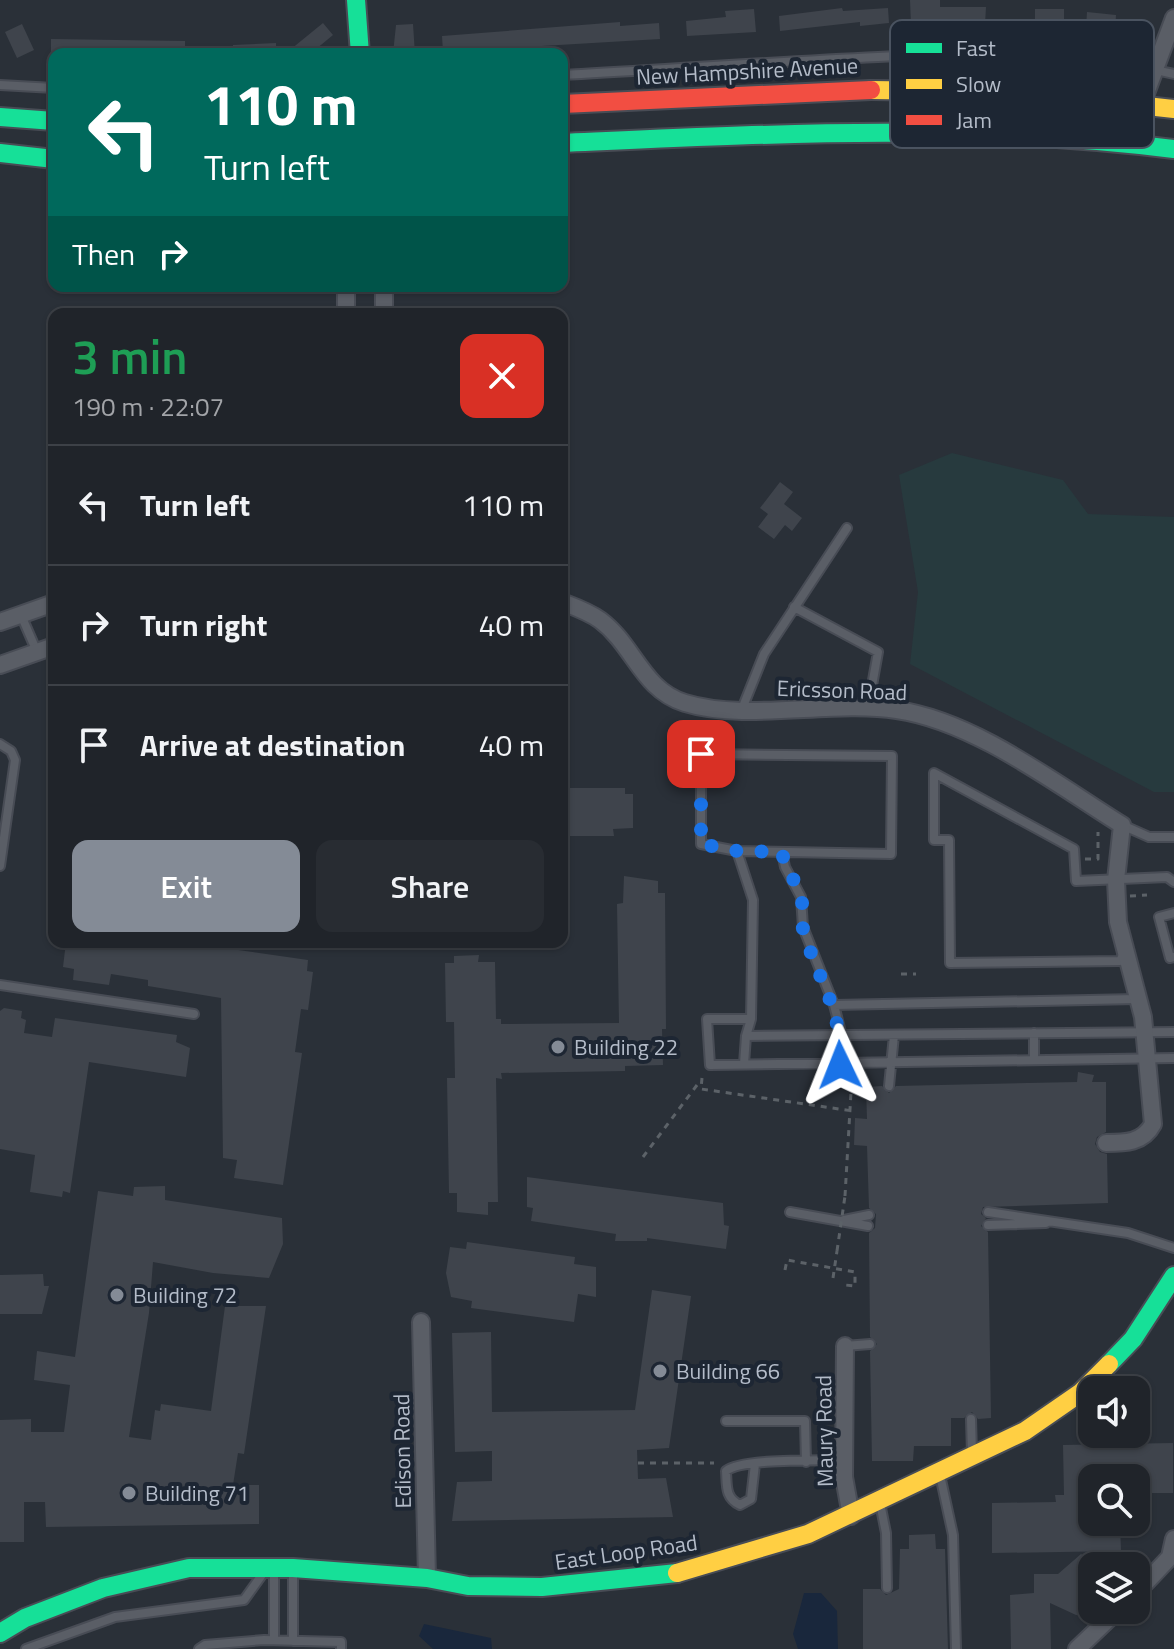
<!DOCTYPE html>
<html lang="en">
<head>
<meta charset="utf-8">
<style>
  :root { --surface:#20242a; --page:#282c32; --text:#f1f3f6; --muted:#a2a4a8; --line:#3d4147; --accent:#848b96 }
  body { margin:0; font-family:"Titillium Web",sans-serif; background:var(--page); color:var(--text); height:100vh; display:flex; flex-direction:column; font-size:30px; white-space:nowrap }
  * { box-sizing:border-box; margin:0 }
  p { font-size:26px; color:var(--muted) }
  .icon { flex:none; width:44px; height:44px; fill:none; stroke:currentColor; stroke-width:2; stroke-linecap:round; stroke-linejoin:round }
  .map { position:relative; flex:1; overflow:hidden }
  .sheet { position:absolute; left:48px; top:308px; width:520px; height:640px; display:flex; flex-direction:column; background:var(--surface); border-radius:16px; box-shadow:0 2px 6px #0004,0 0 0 2px var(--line) }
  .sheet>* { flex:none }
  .top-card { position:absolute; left:48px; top:48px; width:520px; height:244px; border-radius:16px; box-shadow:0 2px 6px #0004,0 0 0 2px var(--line); background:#00695c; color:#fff; overflow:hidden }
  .controls { position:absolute; left:1078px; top:1376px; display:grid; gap:16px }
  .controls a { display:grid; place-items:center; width:72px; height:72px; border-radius:16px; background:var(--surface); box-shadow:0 2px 6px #0004,0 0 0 2px var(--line); font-size:40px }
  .pin { position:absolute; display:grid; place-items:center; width:68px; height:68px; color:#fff; margin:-34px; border-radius:16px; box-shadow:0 4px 12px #0006 }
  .me { position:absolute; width:88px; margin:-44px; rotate:358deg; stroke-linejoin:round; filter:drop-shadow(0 0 6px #0008) }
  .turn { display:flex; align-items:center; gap:28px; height:168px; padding:0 24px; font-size:36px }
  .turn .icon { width:104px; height:104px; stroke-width:2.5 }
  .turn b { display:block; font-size:56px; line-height:68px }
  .then { display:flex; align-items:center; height:76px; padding:0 24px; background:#0003; gap:16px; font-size:30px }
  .round { display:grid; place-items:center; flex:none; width:84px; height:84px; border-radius:16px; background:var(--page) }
  .headline { display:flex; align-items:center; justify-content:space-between; height:136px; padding:0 24px }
  h1 { font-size:48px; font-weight:600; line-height:60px; color:#1e9e55 }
  .action { display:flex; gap:16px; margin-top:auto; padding:16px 24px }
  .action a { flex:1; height:92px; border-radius:16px; background:var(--accent); color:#fff; font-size:32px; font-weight:600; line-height:92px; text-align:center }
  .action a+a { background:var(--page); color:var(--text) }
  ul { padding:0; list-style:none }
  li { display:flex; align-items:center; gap:24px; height:120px; padding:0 24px; border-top:2px solid var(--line) }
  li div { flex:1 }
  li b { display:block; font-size:30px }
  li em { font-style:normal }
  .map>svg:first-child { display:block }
</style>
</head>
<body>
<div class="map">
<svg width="1174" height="1649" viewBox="0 0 1174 1649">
  <rect width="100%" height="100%" fill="#2a3038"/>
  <path fill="#273a3e" d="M952 453 1063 480 1088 514 1174 517V792H1154L910 664 918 592 899 475Z"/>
  <path fill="#19273c" d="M804 1593H821L837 1611 838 1649H798L793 1634Z
    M424 1624 491 1638 492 1649H433L419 1636Z"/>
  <path fill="#3f444c" d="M910 0H940V7H986L985 24 911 25Z
    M842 8 843 11 888 8 889 23 860 26V22L780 31 779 16Z
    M754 9 756 32 687 36 686 21 726 17 725 11Z
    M1035 9H1064V25H1035Z
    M1087 12 1116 15 1115 31 1086 28Z
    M620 22V26L659 23 660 39 443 52 442 36Z
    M323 23 333 35 310 54H285Z
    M22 24 34 50 17 58 5 32Z
    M413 24 415 54H393L396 25Z
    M51 39 185 41V54H51Z
    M276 43V54H233V45Z
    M780 482 793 492 784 504 802 518 792 531 785 525 774 539 758 527 768 514 760 508Z
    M562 788H625V794H633V828L613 829 614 836H562Z
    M624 876 658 881V893H665L666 1029H662L663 1065 625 1066V1071L501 1073 502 1079 496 1078 498 1202H488V1215L457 1212V1193H449L447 1078H455L454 1022H446L445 963H454V956L479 955 478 962H495L496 1019H501V1024L619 1023 617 904 623 903Z
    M66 942H182L308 960 307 971 313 972 308 1010 301 1009 295 1052 302 1053 283 1185 234 1178 237 1160 223 1158 221 998 148 986V980L111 974 109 985 73 980 74 969 63 967Z
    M4 1008 22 1011 21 1018 26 1020 24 1033 52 1037 55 1018 177 1035 176 1042 190 1048 186 1077 89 1062 70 1193 63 1191 62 1197 30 1192 35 1155 0 1149V1011Z
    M1078 1072 1094 1075 1092 1082H1106V1132L1097 1137 1095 1144 1100 1152 1107 1154 1108 1203 983 1207 981 1214 986 1218 981 1226 988 1232 991 1418 978 1419 972 1412 964 1418H951V1446H914L913 1461H872L870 1351 877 1344 870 1337 869 1233 875 1228 876 1214 869 1208 867 1146 854 1145 855 1118 867 1119 866 1087 882 1086 889 1093 896 1086 1077 1082Z
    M527 1177 723 1203 724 1225 729 1226 726 1249 647 1238V1241H615L616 1234 531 1221 533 1208 527 1207Z
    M165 1186V1200L282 1218 283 1244 269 1278 213 1273 153 1262 149 1313 129 1437 151 1440 155 1410 160 1411 161 1404 211 1411 225 1306H266L244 1454 238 1453 233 1485H259V1524L46 1527 45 1502H24V1542H0V1420L31 1419V1432H64L70 1385 34 1380 37 1351 75 1357 98 1191 133 1196 134 1187Z
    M467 1242 575 1257 574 1264 596 1267V1297L578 1294 574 1322 471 1308 472 1301 451 1297 446 1273 450 1247 466 1249Z
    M43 1274 44 1286H49L42 1314H0V1275Z
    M652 1290 691 1296 669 1448 637 1450 638 1479 666 1478 673 1517 452 1521 457 1482 492 1481V1451L455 1452 452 1333 491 1332 492 1412 635 1410Z
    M1173 1443V1493H1136V1478H1092V1522H1120L1121 1551 992 1553V1503L1056 1502 1055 1495H1064L1063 1445Z
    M935 1534 936 1549H945L948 1649H863V1589H880L886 1595 899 1589 900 1549H909V1535Z
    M1081 1554 1092 1561V1614L1076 1615 1050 1603 1051 1649H1011L1010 1595 1034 1593V1574H1058Z"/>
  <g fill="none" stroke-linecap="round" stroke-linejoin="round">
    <g stroke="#484c55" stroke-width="12">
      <path id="lane" d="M562 75C667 69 772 62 878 57 978 53 1075 51 1174 74
        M0 85 54 88
        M794 607 878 652 868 708
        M21 615 37 652
        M742 709 764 654 847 528
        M0 744 11 751 15 760 0 866
        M701 754 892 756 891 854 737 851 701 844Z
        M1122 825 1149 837H1174
        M737 851 753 900 751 1019
        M782 852 785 867 801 897 803 927 834 1005 1137 999
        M1174 913 1159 917 1170 958 1174 957
        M1124 953 1120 961 950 963 949 840H934V773L1074 849 1076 881 1167 877 1174 882
        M0 985 194 1014
        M834 1005 842 1036 840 1065
        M1174 1032 746 1036 751 1019H707L710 1065 1174 1058
        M1034 1059V1033
        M744 1064 746 1036
        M889 1086 894 1035
        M790 1212 868 1226
        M988 1212 1128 1233 1174 1248
        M844 1220 869 1215
        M988 1225 1046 1223
        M845 1346 870 1344
        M971 1419 972 1454
        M726 1421H805L806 1462
        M755 1464 751 1499 740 1505C725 1498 727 1486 726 1471 742 1458 820 1461 844 1460
        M940 1475 953 1535 956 1649
        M880 1503 886 1533 887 1588
        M274 1640V1568
        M293 1641V1569
        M26 1649 115 1617 244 1600 264 1572
        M199 1649 205 1645 264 1640 341 1642V1649"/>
    </g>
    <g stroke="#484c55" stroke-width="20">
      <path id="street" d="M1142 104 1174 18
        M346 286V314
        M384 286V314
        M562 602C575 607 589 612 600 620 634 645 642 690 685 703 747 722 832 700 897 710 974 721 1056 784 1122 825L1116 880 1118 922 1143 1017 1153 1124C1143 1143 1125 1143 1106 1143
        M0 622 54 603
        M0 665 54 646
        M421 1322 427 1578
        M845 1346 844 1477 851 1516
        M1136 1593 1170 1557 1174 1539
        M1077 1649 1118 1610"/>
    </g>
    <g stroke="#484c55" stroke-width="22">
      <path id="fast" d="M356 0 360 54
        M0 117 54 121
        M562 143C767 134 970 123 1174 149
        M0 153 54 159
        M1109 1364 1133 1339 1174 1276
        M0 1633 25 1618 103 1588 189 1568H293L427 1578 468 1586 542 1587 677 1573"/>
    </g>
    <g stroke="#484c55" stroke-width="22">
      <path id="slow" d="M871 90 1021 92 1174 109
        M677 1573 808 1534 1025 1431 1080 1393 1109 1364"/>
    </g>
    <g stroke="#484c55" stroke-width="22">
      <path id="jam" d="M562 104 871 90"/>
    </g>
    <path stroke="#5c6268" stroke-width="3" stroke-dasharray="6 6" stroke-linecap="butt" d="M1085 859H1098V832
      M1130 896 1147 895
      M901 974H916
      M702 1078 701 1089 853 1111
      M643 1157 700 1081
      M845 1196 852 1075
      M785 1270 787 1260 855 1272V1286L845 1285
      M833 1278 837 1251
      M638 1463H714"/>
    <use href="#lane" stroke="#5a5e66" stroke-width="8"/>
    <use href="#street" stroke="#5a5e66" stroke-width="16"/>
    <use href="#fast" stroke="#16e098" stroke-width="18"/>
    <use href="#slow" stroke="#ffcf43" stroke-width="18"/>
    <use href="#jam" stroke="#f24e42" stroke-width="18"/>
    <path stroke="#5c6268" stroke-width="3" stroke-dasharray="6 6" stroke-linecap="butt" d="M837 1251 845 1196"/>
  </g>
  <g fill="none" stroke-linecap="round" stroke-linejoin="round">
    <path stroke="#1a73e8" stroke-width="14" stroke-dasharray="0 25.2" d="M701 754V844L737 851 782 852C785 870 797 881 801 898 804 907 801 919 803 929 817 979 843 1008 840 1065"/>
  </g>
  <g fill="#848b96" stroke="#1d2633" stroke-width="3">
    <circle cx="558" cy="1047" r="8"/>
    <circle cx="117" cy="1295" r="8"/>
    <circle cx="660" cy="1371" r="8"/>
    <circle cx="129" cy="1493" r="8"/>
  </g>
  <g text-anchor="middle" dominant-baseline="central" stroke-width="8" stroke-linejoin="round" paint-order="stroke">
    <g font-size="22" fill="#b4bcc9" stroke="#1d2633">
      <text transform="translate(747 71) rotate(-3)">New Hampshire Avenue</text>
      <text transform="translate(842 690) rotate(2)">Ericsson Road</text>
      <text transform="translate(824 1431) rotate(-91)">Maury Road</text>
      <text transform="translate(402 1451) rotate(-91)">Edison Road</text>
      <text transform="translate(626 1552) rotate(-8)">East Loop Road</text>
    </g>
    <g font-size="22" fill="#b4bcc9" stroke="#1d2633" text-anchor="start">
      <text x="574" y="1047">Building 22</text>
      <text x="133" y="1295">Building 72</text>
      <text x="676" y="1371">Building 66</text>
      <text x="145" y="1493">Building 71</text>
    </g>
  </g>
  <rect x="890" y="20" width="264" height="128" rx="12" fill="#1d2633" stroke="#4a5360" stroke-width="2"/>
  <rect x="906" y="43" width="36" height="10" fill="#16e098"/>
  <rect x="906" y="79" width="36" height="10" fill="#ffcf43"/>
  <rect x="906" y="115" width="36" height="10" fill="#f24e42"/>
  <g font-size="22" fill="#b4bcc9">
    <text x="956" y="56">Fast</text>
    <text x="956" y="92">Slow</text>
    <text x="956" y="128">Jam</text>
  </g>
</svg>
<div class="controls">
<a><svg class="icon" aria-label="sound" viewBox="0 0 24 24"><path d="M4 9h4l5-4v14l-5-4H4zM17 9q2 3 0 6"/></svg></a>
<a><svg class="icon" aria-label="search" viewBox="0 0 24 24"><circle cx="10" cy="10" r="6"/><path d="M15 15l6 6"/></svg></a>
<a><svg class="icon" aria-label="layers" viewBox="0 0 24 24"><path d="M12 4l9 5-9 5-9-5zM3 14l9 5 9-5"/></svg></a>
</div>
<div class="pin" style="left:701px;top:754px;background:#d93025"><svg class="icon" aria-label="arrive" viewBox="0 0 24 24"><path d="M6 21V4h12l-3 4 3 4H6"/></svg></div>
<svg class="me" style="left:840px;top:1065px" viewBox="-20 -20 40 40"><path d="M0-17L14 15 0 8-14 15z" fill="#1a73e8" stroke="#fff" stroke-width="4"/></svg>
<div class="top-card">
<div class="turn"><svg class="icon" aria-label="left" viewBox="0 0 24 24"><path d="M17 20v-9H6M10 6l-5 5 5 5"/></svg><div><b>110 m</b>Turn left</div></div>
<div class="then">Then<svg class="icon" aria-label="right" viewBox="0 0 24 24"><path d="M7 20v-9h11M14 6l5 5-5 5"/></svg></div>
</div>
<section class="sheet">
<div class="headline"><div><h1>3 min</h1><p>190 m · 22:07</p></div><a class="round" style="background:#d93025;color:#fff"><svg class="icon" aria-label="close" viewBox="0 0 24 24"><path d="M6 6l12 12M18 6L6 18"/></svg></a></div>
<ul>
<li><svg class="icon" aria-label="left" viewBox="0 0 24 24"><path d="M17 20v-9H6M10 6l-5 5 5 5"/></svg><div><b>Turn left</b></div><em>110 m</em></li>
<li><svg class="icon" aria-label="right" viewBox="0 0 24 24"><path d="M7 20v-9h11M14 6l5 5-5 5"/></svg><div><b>Turn right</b></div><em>40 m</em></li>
<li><svg class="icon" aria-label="arrive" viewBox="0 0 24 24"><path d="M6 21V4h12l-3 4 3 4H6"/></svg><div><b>Arrive at destination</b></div><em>40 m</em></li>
</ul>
<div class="action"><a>Exit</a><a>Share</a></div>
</section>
</div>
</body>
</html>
